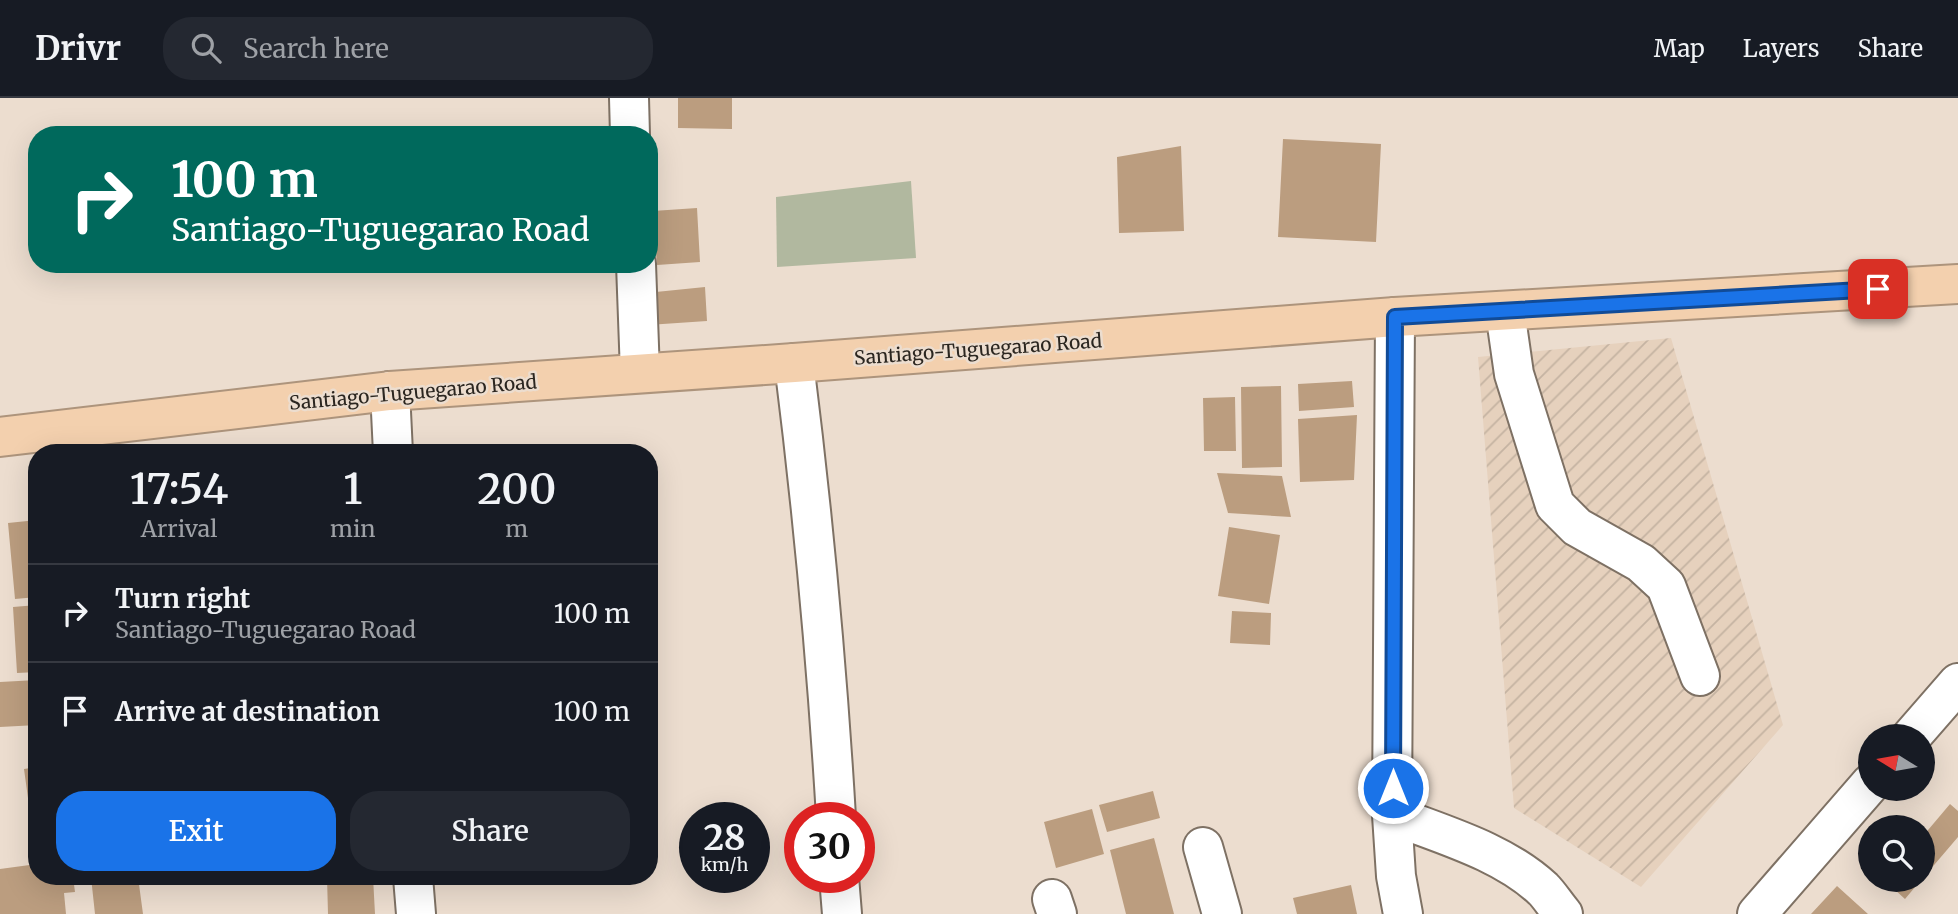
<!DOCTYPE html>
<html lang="en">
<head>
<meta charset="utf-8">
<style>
  :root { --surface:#171b24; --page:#242831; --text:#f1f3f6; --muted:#9ea1a6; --line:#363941; --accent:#1a73e8 }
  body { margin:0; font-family:Merriweather,serif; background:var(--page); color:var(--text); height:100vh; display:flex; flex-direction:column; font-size:26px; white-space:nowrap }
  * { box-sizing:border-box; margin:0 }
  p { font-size:23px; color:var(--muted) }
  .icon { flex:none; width:38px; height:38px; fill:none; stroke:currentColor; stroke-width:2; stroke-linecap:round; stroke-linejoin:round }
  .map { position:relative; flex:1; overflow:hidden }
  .drawer { position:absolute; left:28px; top:346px; width:630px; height:441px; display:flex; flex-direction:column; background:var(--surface); border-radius:28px; box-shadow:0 7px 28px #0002 }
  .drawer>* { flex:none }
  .top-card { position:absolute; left:28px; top:28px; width:630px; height:147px; border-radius:28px; box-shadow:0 7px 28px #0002; background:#00695c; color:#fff; overflow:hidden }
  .needle { width:46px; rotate:281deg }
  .fabs { position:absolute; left:1858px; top:626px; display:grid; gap:14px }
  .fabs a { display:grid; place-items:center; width:77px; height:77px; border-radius:50%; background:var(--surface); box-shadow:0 7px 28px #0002; font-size:35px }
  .speed { position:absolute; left:679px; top:704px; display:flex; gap:14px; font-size:35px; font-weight:700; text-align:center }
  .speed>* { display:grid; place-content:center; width:91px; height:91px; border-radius:50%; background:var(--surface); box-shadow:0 7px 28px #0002; line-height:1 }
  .speed small { font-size:18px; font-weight:400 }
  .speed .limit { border:10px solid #d22; background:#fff; color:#111 }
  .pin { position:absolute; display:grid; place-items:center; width:60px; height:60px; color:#fff; margin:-30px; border-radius:14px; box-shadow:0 4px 10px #0006 }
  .me { position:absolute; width:77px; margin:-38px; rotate:0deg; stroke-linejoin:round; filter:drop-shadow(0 0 5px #0008) }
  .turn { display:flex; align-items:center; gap:24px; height:147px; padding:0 28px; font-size:32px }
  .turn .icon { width:91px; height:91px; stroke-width:2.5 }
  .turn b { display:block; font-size:49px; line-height:60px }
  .eta { display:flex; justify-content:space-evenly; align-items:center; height:119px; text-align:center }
  .eta b { font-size:42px; font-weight:600; line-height:49px }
  .cta { display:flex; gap:14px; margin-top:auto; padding:14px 28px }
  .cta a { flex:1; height:80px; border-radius:28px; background:var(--accent); color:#fff; font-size:28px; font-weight:600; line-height:80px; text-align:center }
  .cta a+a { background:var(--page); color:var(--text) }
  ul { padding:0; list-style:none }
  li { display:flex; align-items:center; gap:21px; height:98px; padding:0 28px; border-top:2px solid var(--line) }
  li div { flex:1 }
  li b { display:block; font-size:26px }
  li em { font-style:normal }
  header { display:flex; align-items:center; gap:42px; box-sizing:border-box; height:98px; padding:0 35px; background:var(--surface); border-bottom:2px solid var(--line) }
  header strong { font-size:33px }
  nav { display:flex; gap:38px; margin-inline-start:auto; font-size:24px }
  .search { width:490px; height:63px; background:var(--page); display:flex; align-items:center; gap:18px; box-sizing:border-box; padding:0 24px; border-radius:28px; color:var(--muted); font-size:26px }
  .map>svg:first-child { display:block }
</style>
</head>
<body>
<header>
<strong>Drivr</strong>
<div class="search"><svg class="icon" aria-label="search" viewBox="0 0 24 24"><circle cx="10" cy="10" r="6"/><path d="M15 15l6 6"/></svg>Search here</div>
<nav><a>Map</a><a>Layers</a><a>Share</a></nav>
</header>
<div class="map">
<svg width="1958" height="816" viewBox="0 0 1958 816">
  <defs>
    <pattern id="industrial-furrows" width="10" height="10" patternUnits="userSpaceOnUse" patternTransform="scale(1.75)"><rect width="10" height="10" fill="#e6d1bd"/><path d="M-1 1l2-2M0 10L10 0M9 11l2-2" fill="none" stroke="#c5b3a2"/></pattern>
  </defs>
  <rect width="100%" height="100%" fill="#ecddcf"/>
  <path fill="url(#industrial-furrows)" d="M1671 240 1783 627 1641 789 1514 710 1478 259Z"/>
  <path fill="#b1b89f" d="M911 83 916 160 777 169 776 99Z"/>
  <path fill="#bb9d7f" d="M678 0H732V31L678 30Z
    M1283 41 1381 46 1376 144 1278 139Z
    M1181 48 1184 133 1119 135 1117 59Z
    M697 110 700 164 657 167 653 113Z
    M705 189 707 223 648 227 646 195Z
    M1352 283 1354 309 1299 313 1298 286Z
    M1281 288 1282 369 1242 370 1241 289Z
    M1235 299 1236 353H1204L1203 300Z
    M1357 317 1354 382 1300 384 1298 321Z
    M1217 375 1282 378 1291 419 1228 415Z
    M37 422V499L15 501 8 425Z
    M1229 429 1280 437 1269 506 1218 498Z
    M37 507V574L17 575 13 509Z
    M1232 513 1271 515 1270 547 1230 545Z
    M37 582V627L0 629V584Z
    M37 669V721L31 722 24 671Z
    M1153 693 1160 720 1107 734 1099 707Z
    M1950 706 1958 713V739L1923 780V738Z
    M1092 711 1104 756 1056 770 1044 724Z
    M1154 740 1174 816H1126L1110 752Z
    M37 766V779H73L75 794 64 795 66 816H0V771Z
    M91 779H138L143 816H95Z
    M327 779H373L375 816H328Z
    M1884 782H1921L1905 801Z
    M1351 787 1357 816H1297L1293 800Z
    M1837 788 1868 816H1811Z"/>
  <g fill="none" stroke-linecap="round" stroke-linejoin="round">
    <g stroke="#7e7164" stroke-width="42">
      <path id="minor" d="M629 0 630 37
        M636 166 640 275
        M1505 213 1514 276 1555 407 1577 429 1641 465 1666 488 1700 578
        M1395 219 1392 717 1396 778 1403 816
        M794 265C813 416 827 567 836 719
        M390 293 393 355
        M1911 639 1958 585
        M1392 717C1443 737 1502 753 1543 791 1550 798 1556 808 1563 816
        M1203 749 1222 816
        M413 779 416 816
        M839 779 842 816
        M1052 801 1057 816
        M1757 816 1871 685"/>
    </g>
    <g stroke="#ad947c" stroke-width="42">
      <path id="highway" d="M0 339 390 293 794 265 1395 219 1958 186"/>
    </g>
    <use href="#minor" stroke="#fff" stroke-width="38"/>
    <use href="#highway" stroke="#f3d0ae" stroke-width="38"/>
  </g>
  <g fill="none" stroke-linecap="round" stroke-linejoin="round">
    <g stroke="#114b97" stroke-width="18">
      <path id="route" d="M1393 690 1395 219 1878 191"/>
    </g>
    <use href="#route" stroke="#1a73e8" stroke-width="12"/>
  </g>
  <g text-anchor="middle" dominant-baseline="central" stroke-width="5" stroke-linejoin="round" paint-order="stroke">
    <g font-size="19" fill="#2b2620" stroke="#ecddcf">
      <text transform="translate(978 251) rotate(-4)">Santiago-Tuguegarao Road</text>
      <text transform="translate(413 294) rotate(-5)">Santiago-Tuguegarao Road</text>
    </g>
  </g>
</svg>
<div class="fabs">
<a><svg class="needle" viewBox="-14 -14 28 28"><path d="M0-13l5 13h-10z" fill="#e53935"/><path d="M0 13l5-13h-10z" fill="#9ea1a6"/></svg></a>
<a><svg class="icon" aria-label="search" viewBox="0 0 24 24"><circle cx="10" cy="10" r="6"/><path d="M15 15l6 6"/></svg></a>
</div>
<div class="speed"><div>28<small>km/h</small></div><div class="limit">30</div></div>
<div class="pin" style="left:1878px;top:191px;background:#d93025"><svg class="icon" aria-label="arrive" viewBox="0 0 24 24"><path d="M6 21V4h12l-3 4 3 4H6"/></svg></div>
<svg class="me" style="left:1393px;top:690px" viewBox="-20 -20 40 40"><circle r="17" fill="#1a73e8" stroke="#fff" stroke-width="3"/><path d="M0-11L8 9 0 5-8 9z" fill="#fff"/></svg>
<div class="top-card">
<div class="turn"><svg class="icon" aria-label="right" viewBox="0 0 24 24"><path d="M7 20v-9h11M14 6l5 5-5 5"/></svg><div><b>100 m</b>Santiago-Tuguegarao Road</div></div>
</div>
<section class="drawer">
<div class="eta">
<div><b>17:54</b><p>Arrival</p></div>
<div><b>1</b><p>min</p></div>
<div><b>200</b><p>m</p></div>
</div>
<ul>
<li><svg class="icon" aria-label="right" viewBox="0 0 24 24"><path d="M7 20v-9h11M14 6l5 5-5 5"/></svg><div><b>Turn right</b><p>Santiago-Tuguegarao Road</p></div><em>100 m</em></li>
<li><svg class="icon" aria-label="arrive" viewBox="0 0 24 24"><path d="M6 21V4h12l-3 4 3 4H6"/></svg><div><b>Arrive at destination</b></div><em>100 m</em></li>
</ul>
<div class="cta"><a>Exit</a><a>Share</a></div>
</section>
</div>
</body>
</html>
